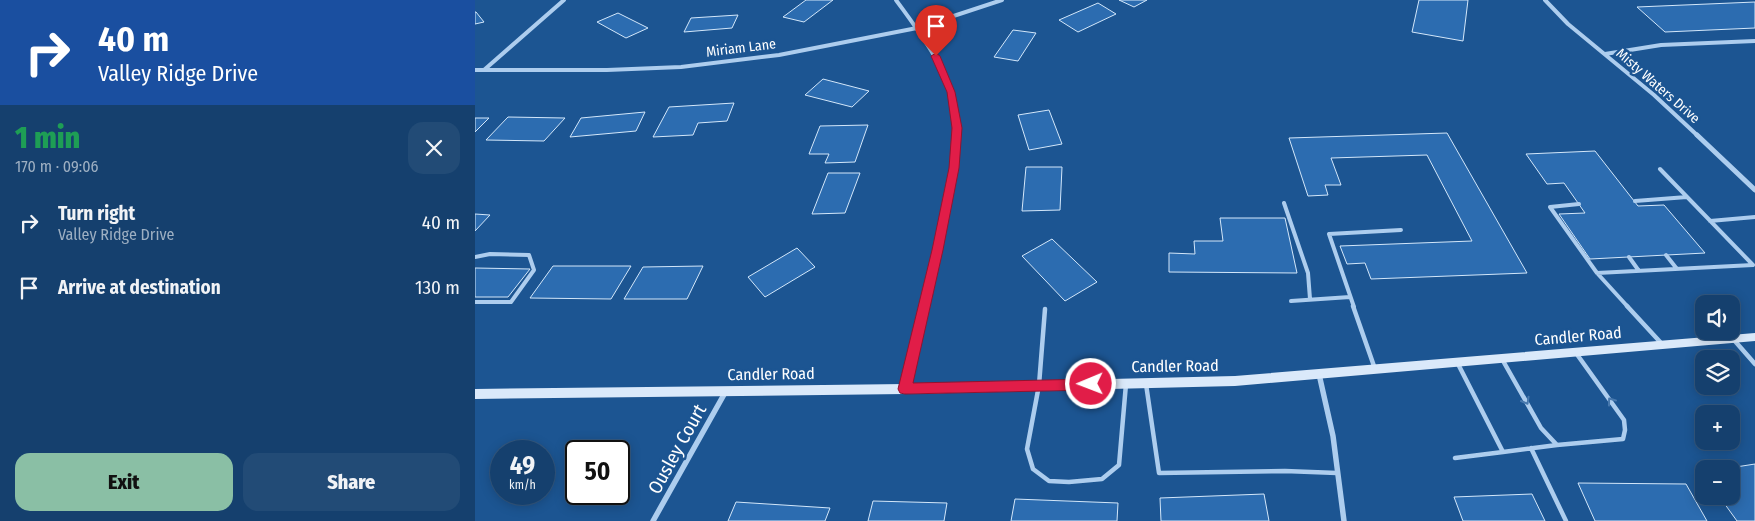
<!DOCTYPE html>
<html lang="en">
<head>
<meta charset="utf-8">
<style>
  :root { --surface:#15406e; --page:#224b76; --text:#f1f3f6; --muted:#9dafc2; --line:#345981; --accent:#8abfa5 }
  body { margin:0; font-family:"Fira Sans Condensed",sans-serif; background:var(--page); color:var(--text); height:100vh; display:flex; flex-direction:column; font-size:19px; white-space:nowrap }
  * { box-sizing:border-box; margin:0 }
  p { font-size:16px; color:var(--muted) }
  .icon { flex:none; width:28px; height:28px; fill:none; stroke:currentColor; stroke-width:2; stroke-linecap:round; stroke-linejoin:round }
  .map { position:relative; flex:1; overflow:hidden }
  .side { display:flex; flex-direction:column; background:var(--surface); width:475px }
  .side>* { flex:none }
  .banner { background:#1a4fa0; color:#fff; overflow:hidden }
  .controls { position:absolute; left:1220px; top:295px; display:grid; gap:10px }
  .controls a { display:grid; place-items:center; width:45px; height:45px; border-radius:10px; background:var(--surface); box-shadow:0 2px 12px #0003,0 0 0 1px var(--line); font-size:25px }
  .speed { position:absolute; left:15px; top:440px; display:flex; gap:10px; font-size:25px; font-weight:700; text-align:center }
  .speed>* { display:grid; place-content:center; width:65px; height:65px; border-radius:50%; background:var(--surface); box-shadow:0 2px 12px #0003,0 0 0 1px var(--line); line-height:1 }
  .speed small { font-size:12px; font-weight:400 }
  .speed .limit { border:2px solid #111; border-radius:8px; background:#fff; color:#111 }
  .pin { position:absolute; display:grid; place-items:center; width:42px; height:42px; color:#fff; margin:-51px -21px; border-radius:50% 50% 50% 0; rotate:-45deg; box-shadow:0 0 5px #0007 }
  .pin .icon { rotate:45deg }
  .me { position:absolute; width:55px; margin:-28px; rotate:269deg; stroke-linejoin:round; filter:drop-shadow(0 0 4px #0008) }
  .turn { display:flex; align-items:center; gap:18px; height:105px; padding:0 15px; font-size:22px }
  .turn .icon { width:65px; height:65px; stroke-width:2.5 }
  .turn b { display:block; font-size:35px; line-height:42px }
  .round { display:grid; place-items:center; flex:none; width:52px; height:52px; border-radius:15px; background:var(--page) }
  .overview { display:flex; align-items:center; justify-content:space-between; height:85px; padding:0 15px }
  h1 { font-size:30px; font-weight:800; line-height:38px; color:#1e9e55 }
  .cta { display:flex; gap:10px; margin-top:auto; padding:10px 15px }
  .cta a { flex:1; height:58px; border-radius:15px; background:var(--accent); color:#111; font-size:20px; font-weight:800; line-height:58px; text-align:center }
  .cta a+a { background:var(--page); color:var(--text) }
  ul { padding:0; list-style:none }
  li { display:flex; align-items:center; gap:15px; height:65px; padding:0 15px }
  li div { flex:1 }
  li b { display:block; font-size:19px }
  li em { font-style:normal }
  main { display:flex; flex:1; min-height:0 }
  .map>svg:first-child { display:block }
</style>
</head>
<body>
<main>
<section class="side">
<div class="banner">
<div class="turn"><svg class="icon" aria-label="right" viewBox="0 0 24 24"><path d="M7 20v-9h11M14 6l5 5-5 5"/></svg><div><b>40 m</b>Valley Ridge Drive</div></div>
</div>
<div class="overview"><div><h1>1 min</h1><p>170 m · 09:06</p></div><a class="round"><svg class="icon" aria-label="close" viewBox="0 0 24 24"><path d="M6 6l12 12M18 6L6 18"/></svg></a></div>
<ul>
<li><svg class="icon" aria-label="right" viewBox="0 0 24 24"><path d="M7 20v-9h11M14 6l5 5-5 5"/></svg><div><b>Turn right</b><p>Valley Ridge Drive</p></div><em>40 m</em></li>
<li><svg class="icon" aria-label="arrive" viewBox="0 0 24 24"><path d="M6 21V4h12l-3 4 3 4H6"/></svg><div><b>Arrive at destination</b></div><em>130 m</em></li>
</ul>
<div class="cta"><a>Exit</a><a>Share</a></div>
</section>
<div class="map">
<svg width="1280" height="521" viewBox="0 0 1280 521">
  <rect width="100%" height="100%" fill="#1c5592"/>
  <path fill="#2c6cb0" stroke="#d3e7fa" d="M331 0H358L329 22 308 17Z
    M644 0H672L659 7Z
    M944 0H993L988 41 937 32Z
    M1280 2V28L1190 32 1162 7Z
    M623 3 641 14 603 32 584 20Z
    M0 12H1L9 22 0 24Z
    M143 13 173 28 151 38 122 22Z
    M263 15 257 28 209 32 216 18Z
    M538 30 561 33 543 61 519 57Z
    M348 79 394 91 377 107 330 95Z
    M259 103 252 121 223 123 218 135 178 137 194 107Z
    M574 110 587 144 554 150 543 115Z
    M170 112 161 131 95 137 106 118Z
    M33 117 90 118 69 141 11 140Z
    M0 118H14L0 132Z
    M393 125 380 162 350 163 354 154H334L345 126Z
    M972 133 1052 273 896 279 890 263 872 264 865 246 997 241 952 155 856 158 866 185H850L853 195 833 196 814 138Z
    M1120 151 1163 206 1189 205 1230 253 1115 259 1084 214 1110 213 1089 183 1072 184 1051 154Z
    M551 167H587L585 210 547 211Z
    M353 173H385L370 213 337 214Z
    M0 214 15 215 0 231Z
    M745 218H810L822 273 694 272V253L720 254 719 241H748Z
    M577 239 622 282 590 301 547 256Z
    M322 248 340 267 290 297 273 277Z
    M78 266H156L136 299 55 298Z
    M228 266 212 299H149L168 267Z
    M0 268 55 269 33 297H0Z
    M1280 464V521H1262L1244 496H1256V469H1248Z
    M1103 483 1211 484 1232 521H1120Z
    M789 494 794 521H686L685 498Z
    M1057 494 1070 521H988L979 497Z
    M540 499 643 503 642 521H536Z
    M398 501 472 503 469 521H393Z
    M261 502 355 508 350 521H253Z"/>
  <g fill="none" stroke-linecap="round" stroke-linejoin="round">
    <path stroke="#adcdee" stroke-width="4" d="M1185 169 1278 265
      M1160 201 1212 197
      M809 203 833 273 835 299
      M1104 204 1075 207 1122 273 1153 307
      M1235 221 1280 217
      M1191 255 1202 269
      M0 257 15 254 54 255 59 270 36 302H0
      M1154 257 1164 271
      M1122 273 1278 265
      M816 301 875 297
      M879 307 854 234 926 230"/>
    <path stroke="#adcdee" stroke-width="4.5" d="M878 306 900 369
      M1152 306 1187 344
      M570 309 564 385 552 449 558 469 574 481 594 482 627 479 644 465 651 384
      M1259 340 1280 364
      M1027 359 1066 428 1082 445 1148 439 1150 430 1149 420 1101 353
      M982 362 1028 452 1082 445
      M671 384 684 473 810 471 862 473
      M1056 448 1091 521
      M980 458 1028 452"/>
    <path stroke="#adcdee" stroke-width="4" d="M421 0C450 40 485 83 481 136
      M1070 0 1093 24 1179 95 1223 136
      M1130 54 1186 45 1280 41
      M0 70H132L206 67 304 55 442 28 527 0
      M9 70 89 0"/>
    <path stroke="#adcdee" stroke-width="5" d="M1222 135 1280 190
      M449 307 479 168 481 135"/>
    <path stroke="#adcdee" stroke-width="5.5" d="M844 374 858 436 869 521
      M430 389 449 306
      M178 521 251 391"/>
    <path fill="#dae9fa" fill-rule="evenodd" d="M1280 333V341L760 386 430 394 0 399V389L430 384 760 376Z"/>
  </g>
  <defs><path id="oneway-chevron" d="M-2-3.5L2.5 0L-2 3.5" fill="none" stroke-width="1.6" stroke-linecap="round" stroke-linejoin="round" transform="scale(1.25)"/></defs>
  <g stroke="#4879ae">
    <use href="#oneway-chevron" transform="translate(1051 401) rotate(60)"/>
    <use href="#oneway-chevron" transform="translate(1136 401) rotate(-126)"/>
  </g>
  <path fill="#e11d48" stroke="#92132f" d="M461 53 465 56 480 92 487 128 484 168 468 250 438 383 616 379 621 380 623 384 621 388 616 390 430 394 425 393 423 389 457 250 474 168 477 128 472 92 456 56Z"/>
  <g text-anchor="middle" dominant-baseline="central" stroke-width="5" stroke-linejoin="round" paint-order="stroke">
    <g font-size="14" fill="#fff" stroke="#1c5592">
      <text transform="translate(266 48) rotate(-7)">Miriam Lane</text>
      <text transform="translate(1183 86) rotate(41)">Misty Waters Drive</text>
    </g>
    <g font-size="16" fill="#fff" stroke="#1c5592">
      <text transform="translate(1103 336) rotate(-5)">Candler Road</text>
      <text transform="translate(700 366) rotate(-1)">Candler Road</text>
      <text transform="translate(296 374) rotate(-1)">Candler Road</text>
    </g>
    <g font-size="19" fill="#fff" stroke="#1c5592">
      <text transform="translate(202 449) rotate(-61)">Ousley Court</text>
    </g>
  </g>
</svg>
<div class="controls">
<a><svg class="icon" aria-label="sound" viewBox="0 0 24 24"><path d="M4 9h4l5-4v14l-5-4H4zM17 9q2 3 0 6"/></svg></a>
<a><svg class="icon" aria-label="layers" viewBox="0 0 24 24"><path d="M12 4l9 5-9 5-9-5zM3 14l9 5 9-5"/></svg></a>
<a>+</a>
<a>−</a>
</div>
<div class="speed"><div>49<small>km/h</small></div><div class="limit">50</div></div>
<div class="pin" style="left:461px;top:56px;background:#d93025"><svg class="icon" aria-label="arrive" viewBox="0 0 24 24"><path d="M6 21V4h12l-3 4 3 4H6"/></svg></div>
<svg class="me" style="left:616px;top:384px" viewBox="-20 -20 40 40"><circle r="17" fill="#e11d48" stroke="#fff" stroke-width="3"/><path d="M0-11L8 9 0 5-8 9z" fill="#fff"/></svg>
</div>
</main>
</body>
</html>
